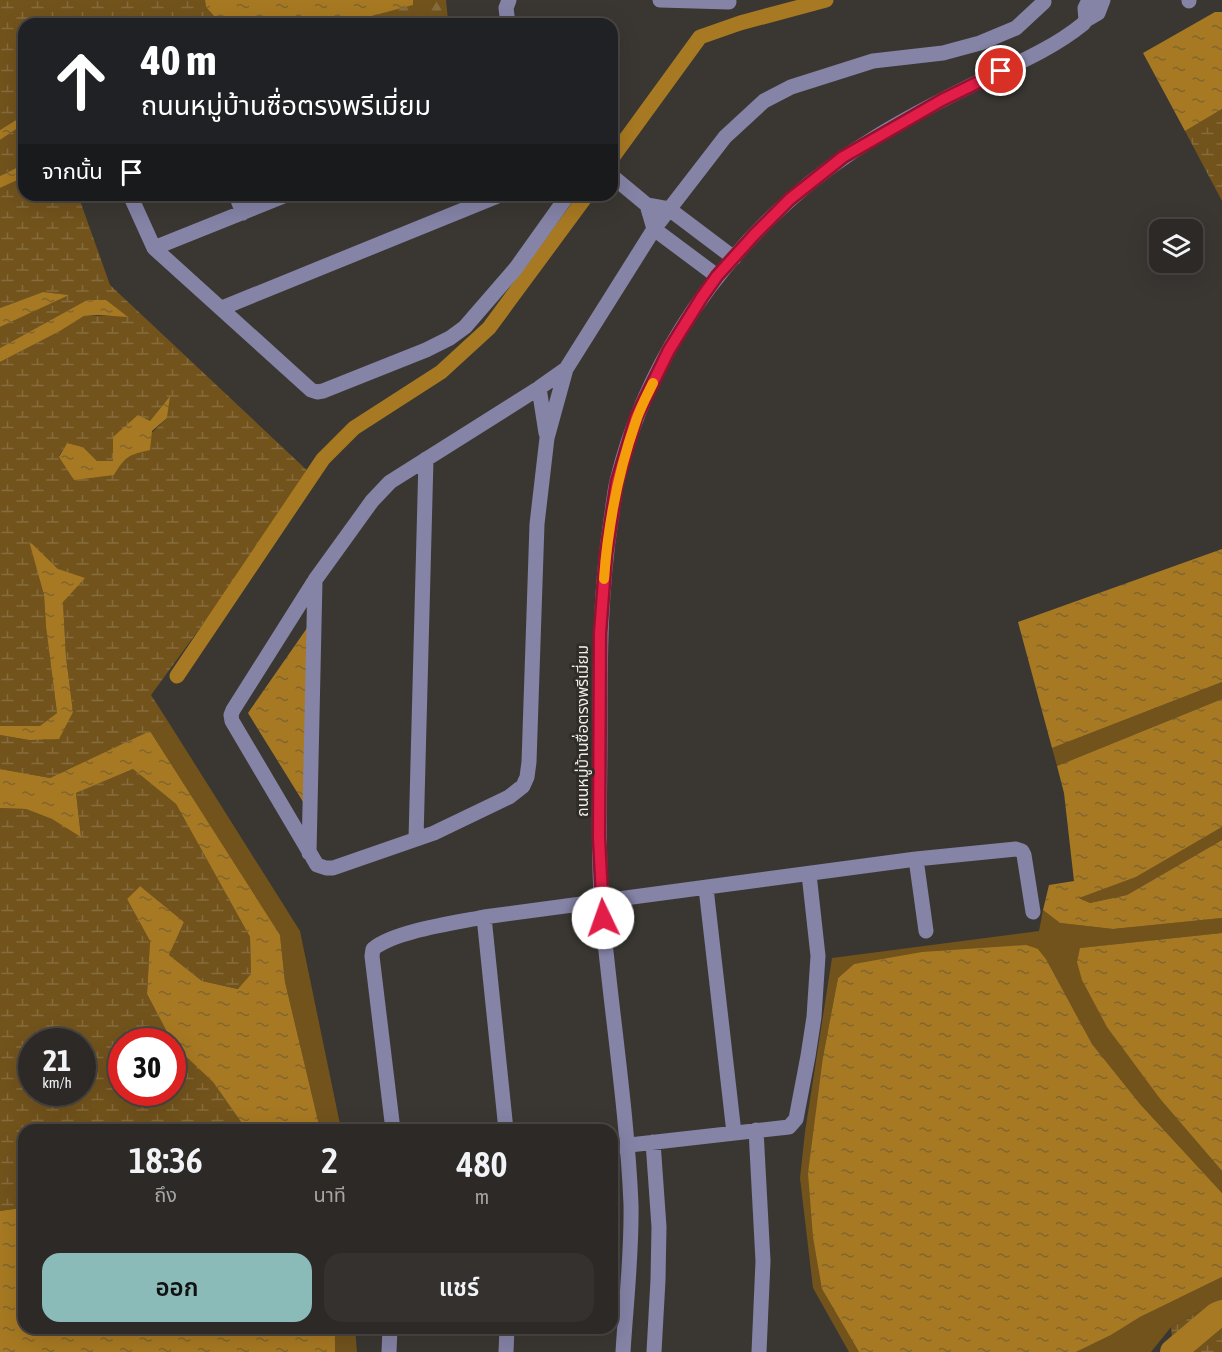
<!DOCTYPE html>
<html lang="th">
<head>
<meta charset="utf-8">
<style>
  :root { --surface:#2c2926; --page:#34312e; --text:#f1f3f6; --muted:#a6a6a7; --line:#484543; --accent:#8bbbb9 }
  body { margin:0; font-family:"Asap Condensed","Noto Sans Thai",sans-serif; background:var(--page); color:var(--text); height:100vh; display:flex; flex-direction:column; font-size:22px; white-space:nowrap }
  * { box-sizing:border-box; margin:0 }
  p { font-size:20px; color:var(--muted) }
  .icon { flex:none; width:33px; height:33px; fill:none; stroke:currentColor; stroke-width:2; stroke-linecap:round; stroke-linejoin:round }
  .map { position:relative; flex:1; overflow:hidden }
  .panel { position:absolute; left:18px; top:1124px; width:600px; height:210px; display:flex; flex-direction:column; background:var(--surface); border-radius:18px; box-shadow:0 6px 24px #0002,0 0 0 2px var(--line) }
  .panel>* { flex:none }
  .guide { position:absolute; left:18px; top:18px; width:600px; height:183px; border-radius:18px; box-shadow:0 6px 24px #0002,0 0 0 2px var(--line); background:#202124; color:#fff; overflow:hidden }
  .controls { position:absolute; left:1149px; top:219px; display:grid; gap:12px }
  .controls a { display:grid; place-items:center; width:54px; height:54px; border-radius:12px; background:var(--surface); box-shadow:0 6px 24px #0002,0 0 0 2px var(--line); font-size:30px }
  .speed { position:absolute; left:18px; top:1028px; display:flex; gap:12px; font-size:30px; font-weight:700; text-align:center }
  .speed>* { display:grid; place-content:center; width:78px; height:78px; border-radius:50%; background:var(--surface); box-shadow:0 6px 24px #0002,0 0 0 2px var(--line); line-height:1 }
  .speed small { font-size:15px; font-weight:400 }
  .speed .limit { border:9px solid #d22; background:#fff; color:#111 }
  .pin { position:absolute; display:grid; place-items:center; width:51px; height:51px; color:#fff; margin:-26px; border:3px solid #fff; border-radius:50%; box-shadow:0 2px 6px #0007 }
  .me { position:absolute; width:66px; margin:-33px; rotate:357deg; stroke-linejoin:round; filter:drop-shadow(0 0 4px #0008) }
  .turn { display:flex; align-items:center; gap:21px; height:126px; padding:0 24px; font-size:27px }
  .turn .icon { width:78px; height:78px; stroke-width:2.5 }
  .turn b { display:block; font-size:42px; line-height:51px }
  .then { display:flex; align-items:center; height:57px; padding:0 24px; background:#0003; gap:12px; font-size:22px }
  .eta { display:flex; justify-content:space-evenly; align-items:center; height:102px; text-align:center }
  .eta b { font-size:36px; font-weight:600; line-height:42px }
  .button { display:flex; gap:12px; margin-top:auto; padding:12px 24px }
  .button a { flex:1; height:69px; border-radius:18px; background:var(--accent); color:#111; font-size:24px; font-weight:600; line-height:69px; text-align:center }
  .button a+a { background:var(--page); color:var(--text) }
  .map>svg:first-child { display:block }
</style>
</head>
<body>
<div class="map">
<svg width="1222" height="1352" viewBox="0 0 1222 1352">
  <defs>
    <pattern id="forest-firs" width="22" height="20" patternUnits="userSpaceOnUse" patternTransform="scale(1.5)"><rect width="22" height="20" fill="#72531c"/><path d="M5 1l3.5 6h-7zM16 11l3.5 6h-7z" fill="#866c3d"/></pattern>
    <pattern id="wetland-marsh" width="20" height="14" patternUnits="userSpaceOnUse" patternTransform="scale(1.5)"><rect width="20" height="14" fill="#72531c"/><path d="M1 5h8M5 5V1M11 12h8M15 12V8" fill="none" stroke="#866c3d"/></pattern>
    <pattern id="water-ripples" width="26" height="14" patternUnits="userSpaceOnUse" patternTransform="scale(1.5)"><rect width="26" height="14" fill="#a77922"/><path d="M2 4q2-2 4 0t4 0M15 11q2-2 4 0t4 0" fill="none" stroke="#816530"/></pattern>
  </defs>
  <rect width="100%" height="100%" fill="#3a3732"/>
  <path fill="#72531c" d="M1222 682V699L1057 766 1052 748Z
    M169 723 300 931 341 1129H320L285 982 280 935 150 731Z
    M1222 827V840L1127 895 1090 903 1078 898 1136 877Z
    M1043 910 1060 923 1113 929 1222 918V933L1081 948 1161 1100 1222 1171V1193L1140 1104 1092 1044 1046 959 1038 949 854 964 838 978 823 1057 822 1289 859 1352H849L813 1288 800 1178 805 1132 832 958 1039 931Z
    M1222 1277V1299L1171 1327 1151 1352H1076L1111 1335 1140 1317Z
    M335 1328H355L357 1352H335Z"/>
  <path fill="url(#forest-firs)" d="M413 0H446L448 20 434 24H342L412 5Z"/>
  <path fill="url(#wetland-marsh)" fill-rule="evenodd" d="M0 0H205L206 7 225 18 229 24H24V115L0 130Z
    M1222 109V201L1185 131Z
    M24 124V164L0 176V140Z
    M24 177V195H78L110 285 312 475 151 695 169 723 50 778 0 769V735L29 740 73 712 66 657 63 602 58 569 30 543 44 595 46 627 57 713 40 727 0 726V362L60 331 84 316H127L87 300 0 348V327L68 295 43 292 0 308V188ZM169 397 167 418 123 461 114 475 59 456 67 443 83 447 97 461H113L150 421Z
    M133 769 176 804 250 937 251 974 239 989 202 981 169 955 184 922 140 886 127 899 150 941 147 994 172 1041H122V1092H172L173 1042 213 1082 246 1129 24 1130V1206L21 1208 0 1211V808L26 809 52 819 81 836 76 793ZM32 1041H82V1092H32Z
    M1222 1299V1352H1173L1171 1327Z"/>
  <path fill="url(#water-ripples)" d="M205 0H413V5L342 24H229L225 18H216L206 7Z
    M1215 12H1222V109L1185 131 1143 53Z
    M24 115V124L0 140V130Z
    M24 164V177L0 188V176Z
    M43 292 69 295 0 327V308Z
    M87 300H106L128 317 98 315 84 316 60 331 0 362V348Z
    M170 396 167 418 152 431 150 450C128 455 126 456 114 475L74 480 59 457 67 443 83 447 97 461H113V437L138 415 150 421Z
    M29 541 58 569 85 578 63 602 66 657 73 712 59 739 29 740 0 735V726H40L57 713 46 627 44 595Z
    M1222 549V682L1052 748 1018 622Z
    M314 618 305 805 248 713Z
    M1222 699V827L1136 877 1079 898 1090 903 1127 895 1222 840V918L1113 929 1060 923 1043 910 1049 885 1074 881 1064 793 1057 766Z
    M150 731 280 935 285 982 320 1129H246L213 1082 174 1045 147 994 150 941 127 899 140 886 184 922 169 955 202 981 238 989 251 974 250 937 176 804 133 769 76 793 81 837 52 819 26 809 0 808V769L50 778Z
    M1222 933V1171L1161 1100 1107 1027 1082 980 1077 962 1080 948Z
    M1026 945 1038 949 1046 959 1092 1044 1140 1104 1222 1193V1277L1140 1317 1111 1335 1076 1352H859L822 1289 813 1237 808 1173 823 1057 838 978 854 964 922 952Z
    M24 1206V1328H335V1352H0V1211L21 1208Z"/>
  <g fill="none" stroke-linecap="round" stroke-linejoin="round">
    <path stroke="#a77922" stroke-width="15" d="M612 158 700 37 740 23 826 0
      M177 676 323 459 354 428 441 372 489 328 587 195"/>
    <path stroke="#a77922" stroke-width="26" d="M1173 1352 1217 1315 1222 1313"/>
    <path stroke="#8583a6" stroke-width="15" d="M660 0 729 2
      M1189 0V1
      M1086 20 1085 8 1089 0
      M508 24 506 8 509 0
      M612 176 647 205
      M130 195 154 248 311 390 317 392 323 391 426 350 450 338 465 327 516 268 568 195
      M236 195 243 213
      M154 248 286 195
      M717 276 654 229 647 205 669 209 734 258
      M222 308 500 195
      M566 369 539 388 390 482 372 501 315 580 233 710 231 715 232 721 317 865 326 868H333L434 833 509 797 523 786 527 777 529 762 537 524 547 438 566 369 654 229 725 137 764 101 791 87 873 61 943 53 980 43 1016 28 1044 2
      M539 388 546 433
      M416 839 426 459
      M309 853 315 580
      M916 859 926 931
      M706 888 734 1133
      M484 917 506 1130
      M393 1130 372 956 373 949C395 931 455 923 484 917L916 859 1016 849 1022 851 1024 855 1033 912
      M756 1130 763 1261 759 1352
      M653 1142 659 1227 658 1280 654 1352
      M612 1147 789 1127 796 1119 808 1056 814 1017 818 956 809 874
      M389 1352 390 1328
      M506 1352 507 1328
      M623 1352C626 1303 632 1253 631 1204 627 1113 613 1023 604 932 597 865 600 797 600 730 600 659 600 590 611 520 613 507 614 494 617 481 643 372 707 274 790 200 844 151 909 116 974 84 1011 66 1051 50 1083 24L1086 20 1098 13 1103 0"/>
  </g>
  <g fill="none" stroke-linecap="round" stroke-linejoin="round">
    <g stroke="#92132f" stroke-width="15">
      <path id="route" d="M603 918 599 837 600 633 606 554 617 482 636 418 644 401 669 350 702 297 717 276 754 235 790 199 843 157 942 100 1001 71"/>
    </g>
    <use href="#route" stroke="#e11d48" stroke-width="10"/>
    <path stroke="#f59e0b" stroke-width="10" d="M604 579C608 525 618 472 636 421 640 408 647 395 653 383"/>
  </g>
  <g text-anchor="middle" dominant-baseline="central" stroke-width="6" stroke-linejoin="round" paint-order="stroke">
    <g font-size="16" fill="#efede9" stroke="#302d28">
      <text transform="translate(582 731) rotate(-90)">ถนนหมู่บ้านซื่อตรงพรีเมี่ยม</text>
    </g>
  </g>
</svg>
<div class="controls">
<a><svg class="icon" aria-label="layers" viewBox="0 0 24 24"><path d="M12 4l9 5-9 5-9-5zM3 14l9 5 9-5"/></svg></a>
</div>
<div class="speed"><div>21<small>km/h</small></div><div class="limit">30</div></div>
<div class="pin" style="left:1001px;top:71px;background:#d93025"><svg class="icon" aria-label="arrive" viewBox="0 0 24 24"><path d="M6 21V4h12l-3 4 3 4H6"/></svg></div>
<svg class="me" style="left:603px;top:918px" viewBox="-20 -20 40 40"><circle r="19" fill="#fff"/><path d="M0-13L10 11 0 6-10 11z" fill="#e11d48"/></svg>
<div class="guide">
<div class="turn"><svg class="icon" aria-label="ahead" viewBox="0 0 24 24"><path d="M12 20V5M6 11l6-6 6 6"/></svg><div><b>40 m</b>ถนนหมู่บ้านซื่อตรงพรีเมี่ยม</div></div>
<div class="then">จากนั้น<svg class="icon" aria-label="arrive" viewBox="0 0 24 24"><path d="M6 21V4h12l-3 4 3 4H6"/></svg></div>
</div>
<section class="panel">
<div class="eta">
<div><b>18:36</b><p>ถึง</p></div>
<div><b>2</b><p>นาที</p></div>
<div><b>480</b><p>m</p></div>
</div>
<div class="button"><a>ออก</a><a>แชร์</a></div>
</section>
</div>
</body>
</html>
